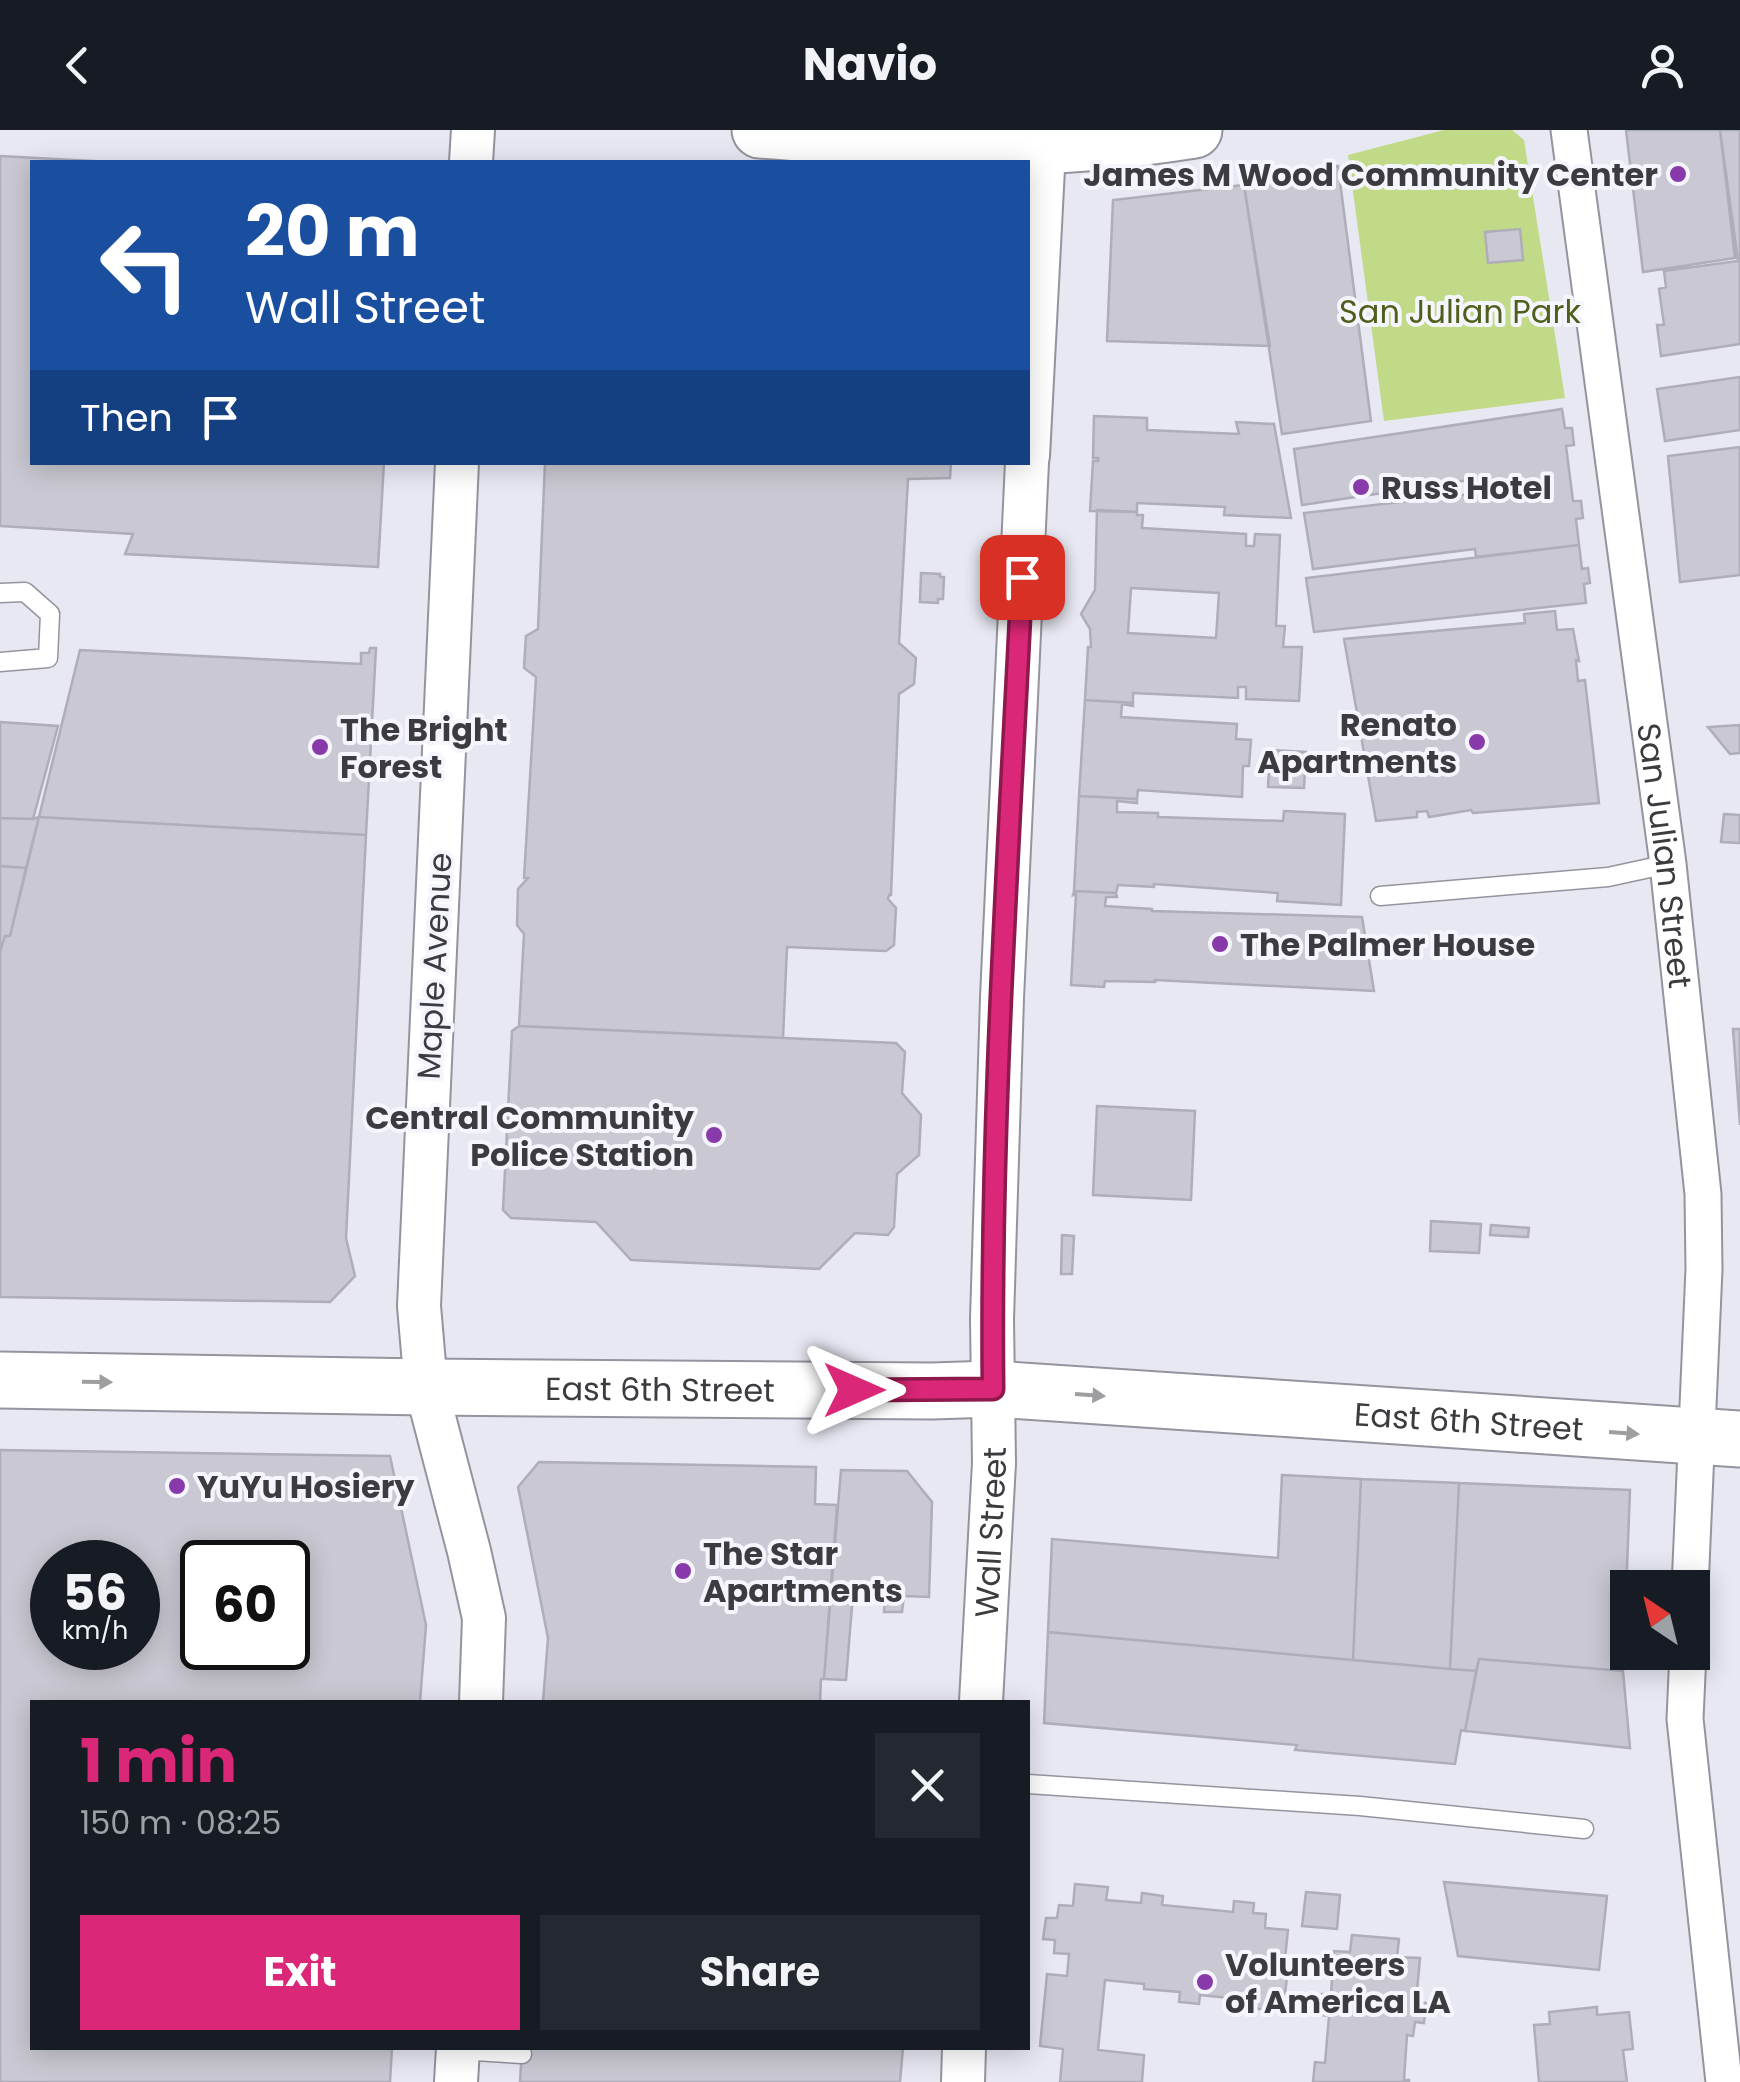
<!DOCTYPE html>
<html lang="en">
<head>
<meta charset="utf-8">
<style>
  :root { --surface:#171b24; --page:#242831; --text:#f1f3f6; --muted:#9ea1a6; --accent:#db2777 }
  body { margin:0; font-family:Poppins,sans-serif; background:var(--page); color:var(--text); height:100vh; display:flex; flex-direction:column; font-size:38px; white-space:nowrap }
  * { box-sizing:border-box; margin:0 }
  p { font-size:32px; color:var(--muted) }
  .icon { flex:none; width:55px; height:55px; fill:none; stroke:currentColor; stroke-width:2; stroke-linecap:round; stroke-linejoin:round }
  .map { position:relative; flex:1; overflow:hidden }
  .sheet { position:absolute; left:30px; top:1570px; width:1000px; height:350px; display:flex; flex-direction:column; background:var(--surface); border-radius:0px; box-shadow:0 5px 25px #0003 }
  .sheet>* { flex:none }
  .guide { position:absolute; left:30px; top:30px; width:1000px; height:305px; border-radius:0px; box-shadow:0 5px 25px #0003; background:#1a4fa0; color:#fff; overflow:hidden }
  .needle { width:65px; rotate:325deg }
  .tools { position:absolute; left:1610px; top:1440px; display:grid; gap:20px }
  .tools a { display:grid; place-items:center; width:100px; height:100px; border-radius:0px; background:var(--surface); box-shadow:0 5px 25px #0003; font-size:50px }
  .speed { position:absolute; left:30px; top:1410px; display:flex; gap:20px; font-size:50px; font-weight:700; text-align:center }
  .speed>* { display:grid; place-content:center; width:130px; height:130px; border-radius:50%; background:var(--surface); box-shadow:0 5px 25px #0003; line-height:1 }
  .speed small { font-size:25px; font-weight:400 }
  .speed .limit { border:5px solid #111; border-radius:15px; background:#fff; color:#111 }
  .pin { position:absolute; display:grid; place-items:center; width:85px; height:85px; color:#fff; margin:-42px; border-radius:20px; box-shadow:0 5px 15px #0006 }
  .me { position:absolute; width:110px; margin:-55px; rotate:90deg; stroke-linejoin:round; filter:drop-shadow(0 0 8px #0008) }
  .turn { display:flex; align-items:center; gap:35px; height:210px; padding:0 50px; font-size:45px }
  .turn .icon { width:130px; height:130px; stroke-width:2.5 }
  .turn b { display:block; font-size:70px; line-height:85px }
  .then { display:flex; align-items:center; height:95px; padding:0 50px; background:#0003; gap:20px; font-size:38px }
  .round { display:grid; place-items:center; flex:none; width:105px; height:105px; border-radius:0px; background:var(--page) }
  .overview { display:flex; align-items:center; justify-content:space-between; height:170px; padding:0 50px }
  h1 { font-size:60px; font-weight:700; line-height:75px; color:var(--accent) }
  .cta { display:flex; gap:20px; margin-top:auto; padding:20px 50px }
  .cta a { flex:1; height:115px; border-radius:0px; background:var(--accent); color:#fff; font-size:40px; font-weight:700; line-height:115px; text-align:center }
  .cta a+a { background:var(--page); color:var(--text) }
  header { display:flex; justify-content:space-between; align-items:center; height:130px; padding:0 50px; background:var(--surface); font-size:45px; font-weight:700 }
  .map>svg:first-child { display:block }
</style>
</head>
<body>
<header><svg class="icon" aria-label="back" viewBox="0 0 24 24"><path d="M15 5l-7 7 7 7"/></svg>Navio<svg class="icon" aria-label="person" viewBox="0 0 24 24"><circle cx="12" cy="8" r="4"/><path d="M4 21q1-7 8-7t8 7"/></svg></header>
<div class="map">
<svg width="1740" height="1952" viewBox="0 0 1740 1952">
  <rect width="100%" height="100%" fill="#e8e8f3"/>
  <path fill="#c1da88" d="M1444 0H1512L1524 10 1565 268 1384 291 1348 25Z"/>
  <path fill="#cac9d3" stroke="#aeadb8" stroke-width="2.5" fill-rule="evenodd" d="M1626 0H1720L1735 128 1643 142Z
    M1720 0H1740V214L1661 226 1657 195H1664L1659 159 1666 157 1664 141 1738 131Z
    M0 26 112 32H32V332H384L378 437 125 424 133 404 0 396Z
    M1338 36 1371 291 1282 304 1244 55Z
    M1244 55 1270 216 1107 211 1113 70Z
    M1520 99 1523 130 1488 133 1485 102Z
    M1740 247V300L1665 311 1657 259Z
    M1562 279 1565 298H1572L1574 315 1566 316 1573 371H1581L1583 388 1576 389 1579 415 1476 427 1475 419 1313 439 1304 383 1471 364 1469 350 1302 375 1294 319Z
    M1094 286 1147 288V300L1239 304 1236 292 1274 294 1291 388 1224 385 1225 377 1137 373V382L1090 381 1093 331H1098V328H1093Z
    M1740 317V445L1680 452 1668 326Z
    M545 332H951L950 348 908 349 899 513 916 528 914 554 899 564 891 765H889L888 769 896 778 894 815 886 821 787 817 783 908 519 896 524 804 517 795 518 759 528 748H524L536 547 524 538 526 506 538 499Z
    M1097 380 1137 382V385H1143L1142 398 1246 404V416H1254L1255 404 1280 405 1276 496H1285L1283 517H1302L1299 571 1246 569V557H1238V568L1133 563V573L1085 570 1088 517H1091L1090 499 1081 484 1095 460ZM1131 458 1219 463 1216 508 1128 503Z
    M1579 415 1582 439 1588 438 1590 453 1584 454 1586 473 1314 502 1306 448Z
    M921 443 940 444V447H944L943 469H938V473L920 472Z
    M1555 481 1557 500 1573 499 1579 531 1576 530 1578 551 1585 550 1599 673 1473 683 1471 680 1429 687 1427 681 1417 682V687L1376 691 1344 509 1525 493 1524 484Z
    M370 518H376L366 705 39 687 80 520 361 534V523H369Z
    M1085 570 1133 573V576L1122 574 1121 587 1237 594 1236 609 1251 610 1249 636H1243L1242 667 1138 660 1137 669 1079 666Z
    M0 592 58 596 33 689 0 688Z
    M1740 595V623L1730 624 1708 597Z
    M1270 620 1306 622 1304 658 1268 657Z
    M1079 666 1137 669V673L1117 671V682L1158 683V687L1283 691 1284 681 1345 684 1341 775 1277 771 1278 763 1154 754V757L1118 755 1116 763 1074 761Z
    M1724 684 1740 685V713L1721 712Z
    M39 687 366 705 346 1108 355 1146 330 1172 0 1167V822L5 806H10Z
    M39 687 26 738 0 736V688L33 689Z
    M0 736 26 738 10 806H5L0 822Z
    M1074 761 1116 763 1117 767H1106L1105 776 1152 779V781L1362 787 1374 861 1155 850V852L1105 851 1104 857 1071 855 1076 764 1073 765Z
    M519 896 896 913 905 922 902 963 921 985 919 1025 897 1044 894 1097 888 1105 855 1103 819 1139 631 1130 596 1092 511 1088 503 1080 512 901Z
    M1733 899H1740V995Z
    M1097 976 1195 981 1191 1070 1093 1065Z
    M1431 1091 1481 1094 1479 1123 1430 1121Z
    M1491 1095 1529 1098 1528 1107 1490 1105Z
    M1062 1105 1074 1106 1072 1144H1061Z
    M0 1320 390 1326 426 1495 420 1572H32V1918H392L390 1952H0ZM52 1432H138V1518H52ZM202 1432H288V1518H202Z
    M539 1332 816 1337 815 1374 837 1375 824 1549H821L820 1572H543L548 1508 518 1357Z
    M841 1340 907 1341 932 1372 929 1467 904 1466 902 1482H884L885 1465 853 1464 846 1550 824 1549Z
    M1282 1345 1361 1349 1353 1530 1048 1502 1052 1409 1278 1428Z
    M1361 1349 1459 1353 1450 1539 1353 1530Z
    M1459 1353 1630 1360 1623 1541 1479 1529 1476 1541 1450 1539Z
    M1048 1502 1450 1539 1476 1541 1465 1601 1461 1600 1455 1634 1295 1620 1297 1615 1044 1593Z
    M1479 1529 1623 1541 1630 1618 1465 1601Z
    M1444 1752 1607 1766 1599 1840 1458 1826Z
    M1075 1754 1108 1757 1106 1770 1141 1773 1142 1763 1163 1766 1162 1775 1233 1782 1234 1771 1254 1773 1253 1783 1266 1784 1265 1798 1288 1800 1285 1829 1289 1830 1283 1881 1248 1878 1249 1870 1200 1865 1199 1874 1179 1872 1180 1862 1144 1859V1854L1105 1850 1098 1920 1144 1925 1142 1952H1060L1063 1919 1040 1916 1047 1844 1067 1846 1069 1824 1054 1823 1055 1810 1043 1809 1046 1788H1057L1059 1775 1073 1776Z
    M1306 1762 1340 1765 1337 1799 1302 1796Z
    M1352 1805 1399 1809 1397 1827 1420 1828 1416 1872 1426 1873 1424 1893 1415 1892 1413 1906 1407 1905 1404 1950H1409V1952H1313L1315 1932 1325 1933 1329 1886 1320 1885 1322 1864H1331L1334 1821 1350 1822Z
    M1597 1877V1885L1629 1882 1633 1919 1623 1920 1627 1952H1539L1534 1895 1550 1894 1549 1882Z
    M522 1918H903L900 1952H520Z"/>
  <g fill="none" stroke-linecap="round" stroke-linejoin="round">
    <g stroke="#94949e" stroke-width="21">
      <path id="service" d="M0 463 25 462 50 484 48 528 0 532
        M1380 766 1608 747 1668 734
        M1028 1654 1360 1676 1584 1699
        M459 1920 522 1924"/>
    </g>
    <g stroke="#94949e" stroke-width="39">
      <g id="minor">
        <path id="s1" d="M1569 0 1668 734 1703 1064 1704 1139 1690 1458"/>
        <path d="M1688 1522 1685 1589 1724 1952"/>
      </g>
    </g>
    <g stroke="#94949e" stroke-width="46">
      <g id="tertiary">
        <path d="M471 32 473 0"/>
        <path d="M1028 326 1045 0"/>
        <path d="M457 332 419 1176 426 1257 469 1421 484 1488 481 1572"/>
        <path id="s2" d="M981 1572 994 1333 992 1189 1002 868 1027 332"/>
        <path d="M456 1952 458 1918"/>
        <path d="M963 1952 964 1918"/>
      </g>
    </g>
    <g stroke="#94949e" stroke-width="59">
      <g id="primary">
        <path d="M760 0C833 5 907 13 981 16 1052 18 1124 11 1194 0"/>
        <path id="s3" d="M0 1250 426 1257 932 1261 993 1259 1740 1309"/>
      </g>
    </g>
    <use href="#service" stroke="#fff" stroke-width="18"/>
    <use href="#minor" stroke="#fff" stroke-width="35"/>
    <use href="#tertiary" stroke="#fff" stroke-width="42"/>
    <use href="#primary" stroke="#fff" stroke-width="55"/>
  </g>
  <defs><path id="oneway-solid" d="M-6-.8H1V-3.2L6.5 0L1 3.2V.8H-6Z" transform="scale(2.5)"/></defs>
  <g fill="#9e9ea0">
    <use href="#oneway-solid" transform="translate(97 1252) rotate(1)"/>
    <use href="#oneway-solid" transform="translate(1090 1265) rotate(4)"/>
    <use href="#oneway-solid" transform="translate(1624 1303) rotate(4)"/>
  </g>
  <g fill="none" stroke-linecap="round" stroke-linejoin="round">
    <g stroke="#8e194d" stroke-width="25">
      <path id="route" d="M854 1260 993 1259C990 989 1009 717 1022 447"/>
    </g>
    <use href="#route" stroke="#db2777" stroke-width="18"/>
  </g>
  <g fill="#8839aa" stroke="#f5f5fe" stroke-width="4">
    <circle cx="1678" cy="44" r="10"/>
    <circle cx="1361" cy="357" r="10"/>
    <circle cx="1477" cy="612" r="10"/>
    <circle cx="320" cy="617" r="10"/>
    <circle cx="1220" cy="814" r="10"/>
    <circle cx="714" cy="1005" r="10"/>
    <circle cx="177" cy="1356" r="10"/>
    <circle cx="683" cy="1441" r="10"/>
    <circle cx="1205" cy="1852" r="10"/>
  </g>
  <g text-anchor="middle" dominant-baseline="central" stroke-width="8" stroke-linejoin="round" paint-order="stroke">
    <g font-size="32" font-weight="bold" fill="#3c3c40" stroke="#f5f5fe" text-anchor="start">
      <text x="1658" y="44" text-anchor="end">James M Wood Community Center</text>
      <text x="1381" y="357">Russ Hotel</text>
      <text x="1457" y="594" text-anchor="end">Renato<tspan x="1457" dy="37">Apartments</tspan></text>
      <text x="340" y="599">The Bright<tspan x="340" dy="37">Forest</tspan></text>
      <text x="1240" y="814">The Palmer House</text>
      <text x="694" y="987" text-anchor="end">Central Community<tspan x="694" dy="37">Police Station</tspan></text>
      <text x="197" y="1356">YuYu Hosiery</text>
      <text x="703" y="1423">The Star<tspan x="703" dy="37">Apartments</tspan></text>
      <text x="1225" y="1834">Volunteers<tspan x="1225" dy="37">of America LA</tspan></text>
    </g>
    <g font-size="32" fill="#4e5f1b" stroke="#f5f5fe">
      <text x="1460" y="181">San Julian Park</text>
    </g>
    <g font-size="32" fill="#3c3c40" stroke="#f5f5fe">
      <text stroke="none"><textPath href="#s1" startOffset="732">San Julian Street</textPath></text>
      <text transform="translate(434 836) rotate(-87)">Maple Avenue</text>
      <text stroke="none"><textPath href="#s3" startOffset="660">East 6th Street</textPath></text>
      <text stroke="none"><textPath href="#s3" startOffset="1470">East 6th Street</textPath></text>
      <text stroke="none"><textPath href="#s2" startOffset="170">Wall Street</textPath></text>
    </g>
  </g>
</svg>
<div class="tools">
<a><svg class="needle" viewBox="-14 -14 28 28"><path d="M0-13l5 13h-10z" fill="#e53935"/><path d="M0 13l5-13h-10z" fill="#9ea1a6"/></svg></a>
</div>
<div class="speed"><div>56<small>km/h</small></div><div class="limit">60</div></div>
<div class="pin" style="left:1022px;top:447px;background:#d93025"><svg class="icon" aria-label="arrive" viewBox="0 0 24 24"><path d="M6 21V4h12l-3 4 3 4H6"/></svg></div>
<svg class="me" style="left:854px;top:1260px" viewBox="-20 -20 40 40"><path d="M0-17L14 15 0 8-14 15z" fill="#db2777" stroke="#fff" stroke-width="4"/></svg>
<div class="guide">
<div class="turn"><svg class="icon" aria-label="left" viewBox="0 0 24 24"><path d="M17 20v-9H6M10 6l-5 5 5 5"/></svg><div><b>20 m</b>Wall Street</div></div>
<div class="then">Then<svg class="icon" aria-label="arrive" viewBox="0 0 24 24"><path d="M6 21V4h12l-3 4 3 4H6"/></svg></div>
</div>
<section class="sheet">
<div class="overview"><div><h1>1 min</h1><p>150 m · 08:25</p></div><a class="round"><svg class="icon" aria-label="close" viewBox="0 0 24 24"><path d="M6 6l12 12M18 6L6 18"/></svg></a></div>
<div class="cta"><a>Exit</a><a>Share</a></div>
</section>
</div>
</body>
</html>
